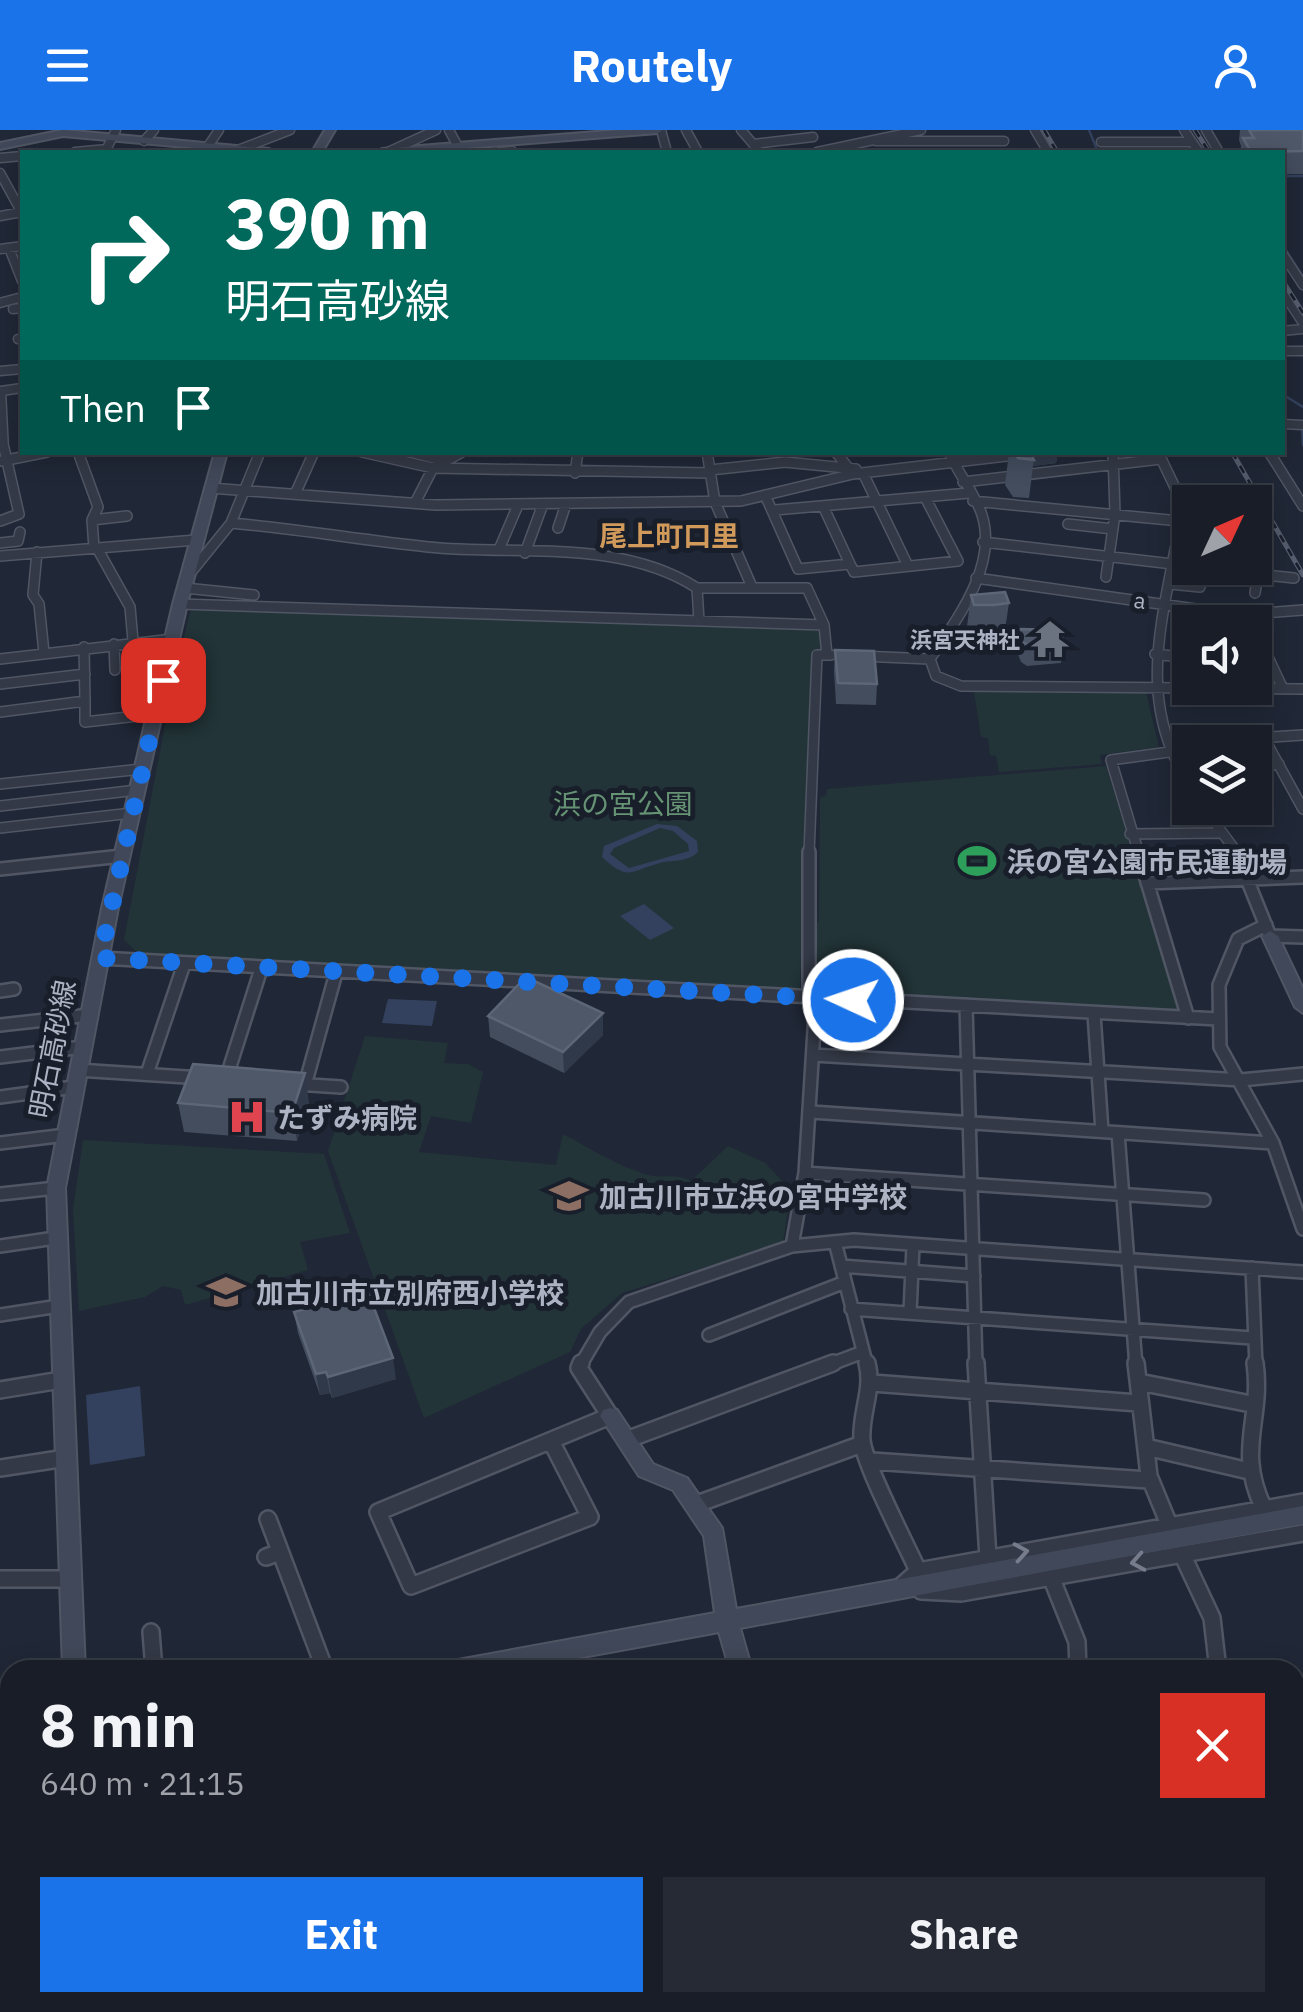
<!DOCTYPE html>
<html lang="en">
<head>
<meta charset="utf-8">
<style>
  :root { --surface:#181d28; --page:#252a34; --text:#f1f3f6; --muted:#9fa2a8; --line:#363b45; --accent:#1a73e8 }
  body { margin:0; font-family:"IBM Plex Sans","Noto Sans JP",sans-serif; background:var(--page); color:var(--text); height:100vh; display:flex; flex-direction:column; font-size:38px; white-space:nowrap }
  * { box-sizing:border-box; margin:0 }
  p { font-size:32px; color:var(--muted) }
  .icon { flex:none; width:55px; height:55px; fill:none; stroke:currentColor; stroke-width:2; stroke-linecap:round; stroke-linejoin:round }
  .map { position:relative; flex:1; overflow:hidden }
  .drawer { position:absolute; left:0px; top:1530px; width:1305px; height:352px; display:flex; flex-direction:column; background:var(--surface); border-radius:30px 30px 0 0; box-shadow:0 5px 25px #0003,0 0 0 2px var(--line) }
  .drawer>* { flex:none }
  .top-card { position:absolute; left:20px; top:20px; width:1265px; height:305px; border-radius:0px; box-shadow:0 5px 25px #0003,0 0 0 2px var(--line); background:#00695c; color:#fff; overflow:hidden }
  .needle { width:65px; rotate:46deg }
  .tools { position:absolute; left:1172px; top:355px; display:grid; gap:20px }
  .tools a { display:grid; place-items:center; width:100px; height:100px; border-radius:0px; background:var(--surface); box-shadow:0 5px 25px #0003,0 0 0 2px var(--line); font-size:50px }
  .pin { position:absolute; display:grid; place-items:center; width:85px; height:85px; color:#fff; margin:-42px; border-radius:20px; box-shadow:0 5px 15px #0006 }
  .me { position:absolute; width:110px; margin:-55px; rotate:273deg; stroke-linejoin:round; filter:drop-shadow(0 0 8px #0008) }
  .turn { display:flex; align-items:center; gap:35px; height:210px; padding:0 40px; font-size:45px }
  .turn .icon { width:130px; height:130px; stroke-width:2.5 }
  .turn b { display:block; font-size:70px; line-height:85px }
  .then { display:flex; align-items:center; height:95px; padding:0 40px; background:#0003; gap:20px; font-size:38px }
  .round { display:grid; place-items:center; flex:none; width:105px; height:105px; border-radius:0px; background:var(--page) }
  .summary { display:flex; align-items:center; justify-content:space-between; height:170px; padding:0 40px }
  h1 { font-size:60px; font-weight:700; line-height:75px }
  .action { display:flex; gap:20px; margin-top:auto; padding:20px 40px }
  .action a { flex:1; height:115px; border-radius:0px; background:var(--accent); color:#fff; font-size:40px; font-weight:700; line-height:115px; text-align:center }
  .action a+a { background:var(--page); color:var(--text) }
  header { display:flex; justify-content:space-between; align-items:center; height:130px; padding:0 40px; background:var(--accent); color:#fff; font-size:45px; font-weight:700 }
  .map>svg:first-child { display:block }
</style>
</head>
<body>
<header><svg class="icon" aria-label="menu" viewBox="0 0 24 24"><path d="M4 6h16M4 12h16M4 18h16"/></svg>Routely<svg class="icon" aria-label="person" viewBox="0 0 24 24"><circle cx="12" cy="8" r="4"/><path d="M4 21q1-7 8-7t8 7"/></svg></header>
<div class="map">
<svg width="1303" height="1882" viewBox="0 0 1303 1882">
  <rect width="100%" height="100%" fill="#202736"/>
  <path fill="#223438" d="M191 479 821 499 824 519 812 530 800 864 143 828 124 810 175 543Z
    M974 562H1146L1159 617 1100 625 1102 634 999 642 996 626 990 625 988 608 981 607Z
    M1106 636 1180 879 1176 883 813 861V793L819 792 820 668 826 665 827 659Z
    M365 906 448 913 444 933 468 934 483 942 471 993 431 986 419 1022 556 1035 563 1004C589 1018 616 1035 645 1044 664 1050 672 1042 691 1051L728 1016 765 1033 791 1060 783 1113 622 1163 581 1199 570 1222 424 1288 328 1021Z
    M83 1010 324 1024 350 1103 300 1112 308 1140 185 1175 181 1160 163 1156 145 1167 79 1181 73 1079Z
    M611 1873V1872L841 1873 839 1882H614Z"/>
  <path fill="#33415e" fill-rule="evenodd" d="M657 694 677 696 697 711 698 722C686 733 675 729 660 733 630 741 629 752 602 727L604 716ZM660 698 673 701 688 714 689 721 629 738 610 724 614 718Z
    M644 774 674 798 650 810 620 786Z
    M388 869 437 871 432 896 382 893Z
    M140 1256 145 1326 90 1335 86 1265Z"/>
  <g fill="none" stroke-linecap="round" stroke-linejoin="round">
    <path stroke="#33415e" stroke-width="2.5" d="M1089 0 1098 22
      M1282 46H1303
      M1282 114 1303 147
      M1282 264 1303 277
      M1302 297 1303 315"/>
    <g stroke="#505664" stroke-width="11">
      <path id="street-far3" d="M449 0 461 22
        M661 0 667 22
        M686 0 698 22
        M741 0 760 22
        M1035 0 1048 22
        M1184 0 1199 22
        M1206 0 1219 22
        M144 11 154 0
        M876 11H1004
        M1101 12H1192
        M753 14 813 7
        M107 18 116 0
        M238 20 290 0
        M75 22 107 19
        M204 22 219 0
        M388 22 436 0
        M500 22 512 21
        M817 22 921 0
        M0 28 22 26
        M0 43 22 83
        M0 86 22 82
        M9 118 22 151
        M0 119 22 116
        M1282 123 1303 155
        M1282 161 1303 193
        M0 173 22 167
        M13 179 22 178
        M1282 201 1303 199
        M18 209H22
        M1282 221H1303
        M0 241 22 239
        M1282 294 1303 295
        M4 320 1 261 22 258"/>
    </g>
    <g stroke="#505664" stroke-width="12">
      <path id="street-far2" d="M78 322 98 377 92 390 94 418
        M362 322 433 338 462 322
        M409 322 445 331
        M707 322 715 372 752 457
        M836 322 849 339
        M1158 322 1181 370 1182 381C1167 477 1131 567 1190 655
        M1269 322 1303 376
        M2 331 47 322
        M710 340 785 332 856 339
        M575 343 578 322
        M863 343 908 436
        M963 352 1161 329
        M210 358 436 375 741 371 853 344 1041 322
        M296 362 314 322
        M765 365 798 439 850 434 854 442 958 431 925 367
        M973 371 1190 392
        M415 373 433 338 710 343
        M823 376 850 434
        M775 380 969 363
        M92 390 127 386
        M0 391 19 384 4 318
        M231 393C297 399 362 410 428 417 516 426 620 408 697 458
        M1068 394 1113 399
        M558 398 566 374
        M1255 399 1268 400
        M983 412 1190 436
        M0 413 18 411 20 402
        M500 417 518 375
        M97 418 130 477 133 511
        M37 422 33 465 39 474 44 523
        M525 423 543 374
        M0 426 196 410
        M1201 438 1294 448
        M188 446 231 393 260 322
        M1106 447 1115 384 1113 322
        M976 448 1238 485 1303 480
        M1170 454 1200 457
        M185 458 254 465
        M1255 463 1258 444
        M180 474 824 495 827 525
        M699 491 697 458H807L824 495
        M114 514 115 540
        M84 517 85 571
        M1155 524 1190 528
        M860 526 930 529
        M1255 526 1268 527 1283 559
        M0 529 173 509
        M930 529 936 546 961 556 1303 559
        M930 529C957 489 998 436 982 385 975 363 958 344 949 322
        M0 554 85 544
        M0 582 85 571V592L155 584
        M1264 608 1303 679
        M1194 612 1303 605
        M1255 637 1279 634
        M0 654 142 639
        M0 676 137 660
        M1204 678 1238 724
        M0 698 132 683
        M1130 704 1220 703
        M809 724 817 525H831
        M1139 724 1111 630 1169 622"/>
    </g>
    <g stroke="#505664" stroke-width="16">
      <path id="street-far1" d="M809 722V868
        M1138 722 1188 888
        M1236 722 1270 806 1303 807
        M0 739 122 726
        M1147 753 1303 747
        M1266 795 1238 809 1219 855 1220 917 1273 1013 1303 1099
        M100 828 1218 889
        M0 861 14 859
        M966 875 976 1236
        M1094 884 1102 1001
        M0 895 90 885
        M813 925 1241 950 1303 944
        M0 927 83 917
        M77 940 202 948
        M147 944 184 834
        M226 949 261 839
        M295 954 341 957
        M305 955 336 843
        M0 967 74 957
        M811 982 1273 1013
        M1118 1003 1136 1236
        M0 1013 66 1005
        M805 1043 1204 1070
        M0 1064 56 1058
        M835 1112 867 1236
        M0 1116 55 1108
        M792 1116 805 1043 816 868
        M841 1136 974 1146
        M1252 1138 1256 1236
        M851 1179 1252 1208
        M910 1183 913 1115
        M0 1185 59 1176
        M709 1205 845 1152
        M580 1236 600 1202 629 1172 792 1116 854 1110 1303 1142
        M826 1236 863 1222"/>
    </g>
    <g stroke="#505664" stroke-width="20">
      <path id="street" d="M867 1233C874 1260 860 1283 862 1310 864 1334 906 1414 918 1441
        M976 1233 988 1428
        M1136 1233 1149 1346 1170 1397
        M1255 1233C1263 1290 1235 1319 1264 1379
        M1139 1252 1251 1274
        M872 1253 1138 1273
        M0 1260 61 1250
        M626 1310 833 1233
        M551 1311 590 1387 411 1456 378 1382 610 1286 579 1238 581 1233
        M1146 1317 1249 1341
        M872 1331 1148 1350
        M0 1338 66 1328
        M697 1374 862 1314
        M268 1389 325 1540
        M1182 1424 1212 1488 1218 1540
        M266 1427 280 1422
        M1051 1447 1077 1512 1078 1540
        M0 1449H72
        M900 1457 918 1441 1303 1372
        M921 1461 961 1463 1303 1403
        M151 1502 154 1540
        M1295 1591 1303 1592
        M1295 1612 1303 1650
        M1295 1682 1303 1681
        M1295 1824H1303
        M491 1872 495 1882
        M603 1872 606 1882
        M1062 1872 1063 1882
        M1278 1882 1280 1872"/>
    </g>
    <g stroke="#505664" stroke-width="4">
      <path id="secondary" d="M63 0 269 19 274 22H242L63 6 0 19V13Z
        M325 0H335L322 22H312Z
        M621 0H663L658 3 413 22H377L382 19Z
        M215 322H227L187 474 118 778 65 1058 85 1540H63L47 1058 102 778 173 474Z
        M1270 801 1278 806 1303 859V883L1295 877 1262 806Z
        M610 1278 617 1280 653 1334 687 1348 722 1398 736 1479 1303 1376V1394L740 1498 752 1540H730L719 1502 512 1540H447L450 1533 458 1530 715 1483 704 1406 673 1360 639 1346 600 1286 603 1280Z
        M10 1610V1632L0 1634V1612Z
        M79 1872H105V1882H79Z
        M847 1872H873V1882H847Z"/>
    </g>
    <use href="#street-far3" stroke="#333946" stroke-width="8"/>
    <use href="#street-far2" stroke="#333946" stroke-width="9"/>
    <use href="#street-far1" stroke="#333946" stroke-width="11"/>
    <use href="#street" stroke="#333946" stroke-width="15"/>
    <use href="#secondary" fill="#414859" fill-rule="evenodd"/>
    <g stroke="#555d6e" stroke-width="5">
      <path id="rail" d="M1044 0 1057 22
        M1195 0 1209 22
        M1282 150 1303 183
        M1232 322 1303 445"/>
    </g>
    <use href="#rail" stroke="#191e2b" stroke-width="2.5" stroke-dasharray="8" stroke-linecap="butt"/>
  </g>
  <path fill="#434d5e" d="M1240 0H1303V44H1282V22H1240L1241 16 1239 10Z
    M1009 322H1058L1056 333 1033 336 1029 368 1013 367 1005 355Z
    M971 465 1009 473 1003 513 969 515 966 504Z
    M1019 499 1064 513 1061 533 1027 536 1021 532 1016 519Z
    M835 520 877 554 876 575 836 574 834 541Z
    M488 886 603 905 564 943 490 907Z
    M309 972 297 1011 184 1002 178 973Z
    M294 1182 396 1249 332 1268 330 1263 320 1265 298 1203Z"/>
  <path fill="#303949" d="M1025 322H1058L1056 333 1033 336 1034 330Z
    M603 883V905L564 943 563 922Z
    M305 943 309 972 297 1011 292 983Z
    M393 1228 396 1249 332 1268 328 1247Z
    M326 1242 330 1263 320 1265 316 1244Z"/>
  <path fill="#4e5869" stroke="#5d6677" stroke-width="2.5" d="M1249 0H1303V21L1251 22 1243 8H1254Z
    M1014 322H1030L1034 330 1018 328Z
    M1005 462 1009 473 994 475H974L971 465Z
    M1019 499 1060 500 1064 513 1029 516 1023 512Z
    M835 520 874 521 877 554 838 553Z
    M530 849 603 883 563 922 488 886 521 852Z
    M193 934 305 943 292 983 178 973Z
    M368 1162 393 1228 328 1247 326 1242 316 1244 294 1182Z"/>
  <defs><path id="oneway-chevron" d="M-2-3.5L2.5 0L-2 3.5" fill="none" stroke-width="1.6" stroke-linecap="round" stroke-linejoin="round" transform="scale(2.5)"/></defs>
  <g stroke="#767c8b">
    <use href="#oneway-chevron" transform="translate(1021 1422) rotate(-10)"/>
    <use href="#oneway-chevron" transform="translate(1138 1432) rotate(170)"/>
  </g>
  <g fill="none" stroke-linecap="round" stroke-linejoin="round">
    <path stroke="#1a73e8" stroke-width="18" stroke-dasharray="0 32.4" d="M163 550 100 828 853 870"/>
  </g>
  <defs>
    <g id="temple-bare" transform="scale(3)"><path d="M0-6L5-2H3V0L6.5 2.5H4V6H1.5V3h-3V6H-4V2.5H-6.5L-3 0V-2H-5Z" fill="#6b7280" stroke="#191e2b" stroke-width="2.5" paint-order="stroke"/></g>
    <g id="stadium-bare" transform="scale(3)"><path d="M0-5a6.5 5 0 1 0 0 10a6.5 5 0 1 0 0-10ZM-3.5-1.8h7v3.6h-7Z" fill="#2e9e5b" stroke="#191e2b" stroke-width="2.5" paint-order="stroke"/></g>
    <g id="hospital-bare" transform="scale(3)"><path d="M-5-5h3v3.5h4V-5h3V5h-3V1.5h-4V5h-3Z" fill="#e0444e" stroke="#191e2b" stroke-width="2.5" paint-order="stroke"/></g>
    <g id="school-bare" transform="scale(3)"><path d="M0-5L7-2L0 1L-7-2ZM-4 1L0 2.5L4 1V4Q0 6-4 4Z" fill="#8d6e63" stroke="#191e2b" stroke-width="2.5" paint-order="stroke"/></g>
  </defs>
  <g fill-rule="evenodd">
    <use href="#temple-bare" x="1050" y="509"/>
    <use href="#stadium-bare" x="977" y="731"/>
    <use href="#hospital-bare" x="247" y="987"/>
    <use href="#school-bare" x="569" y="1066"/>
    <use href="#school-bare" x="226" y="1162"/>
  </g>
  <g text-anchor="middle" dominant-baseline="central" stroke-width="10" stroke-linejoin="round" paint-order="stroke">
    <g font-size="22" fill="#adb3c3" stroke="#191e2b">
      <text transform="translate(1140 470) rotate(8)">a</text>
    </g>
    <g font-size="22" font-weight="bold" fill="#adb3c3" stroke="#191e2b" text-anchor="end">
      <text x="1020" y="509">浜宮天神社</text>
    </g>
    <g font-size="28" font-weight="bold" fill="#d1995a" stroke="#191e2b">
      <text x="669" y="405">尾上町口里</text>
    </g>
    <g font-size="28" fill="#659374" stroke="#191e2b">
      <text x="623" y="673">浜の宮公園</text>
    </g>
    <g font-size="28" font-weight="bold" fill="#adb3c3" stroke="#191e2b" text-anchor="start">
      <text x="1007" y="731">浜の宮公園市民運動場</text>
      <text x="277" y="987">たずみ病院</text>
      <text x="599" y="1066">加古川市立浜の宮中学校</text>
      <text x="256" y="1162">加古川市立別府西小学校</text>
    </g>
    <g font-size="28" fill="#adb3c3" stroke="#191e2b">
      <text transform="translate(52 919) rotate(-79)">明石高砂線</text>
    </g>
  </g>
</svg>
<div class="tools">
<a><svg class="needle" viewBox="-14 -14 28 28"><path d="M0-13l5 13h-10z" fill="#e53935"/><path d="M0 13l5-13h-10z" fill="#9fa2a8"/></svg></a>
<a><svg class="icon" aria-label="sound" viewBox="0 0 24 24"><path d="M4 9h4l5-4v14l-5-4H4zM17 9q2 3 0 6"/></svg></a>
<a><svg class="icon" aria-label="layers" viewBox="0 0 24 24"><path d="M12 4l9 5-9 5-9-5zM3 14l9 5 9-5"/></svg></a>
</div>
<div class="pin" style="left:163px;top:550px;background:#d93025"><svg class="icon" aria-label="arrive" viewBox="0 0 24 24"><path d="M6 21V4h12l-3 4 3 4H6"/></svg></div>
<svg class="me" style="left:853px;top:870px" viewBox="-20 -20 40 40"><circle r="17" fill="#1a73e8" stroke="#fff" stroke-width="3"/><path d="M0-11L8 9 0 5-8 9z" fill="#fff"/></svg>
<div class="top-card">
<div class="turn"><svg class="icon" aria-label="right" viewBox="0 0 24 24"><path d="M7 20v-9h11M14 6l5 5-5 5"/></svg><div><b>390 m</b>明石高砂線</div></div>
<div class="then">Then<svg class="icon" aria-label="arrive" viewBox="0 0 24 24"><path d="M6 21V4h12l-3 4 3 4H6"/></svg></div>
</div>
<section class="drawer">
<div class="summary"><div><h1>8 min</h1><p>640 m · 21:15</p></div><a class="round" style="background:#d93025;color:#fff"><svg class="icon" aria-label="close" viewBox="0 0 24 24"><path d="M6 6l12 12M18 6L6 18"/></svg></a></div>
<div class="action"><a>Exit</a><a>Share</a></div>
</section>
</div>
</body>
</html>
